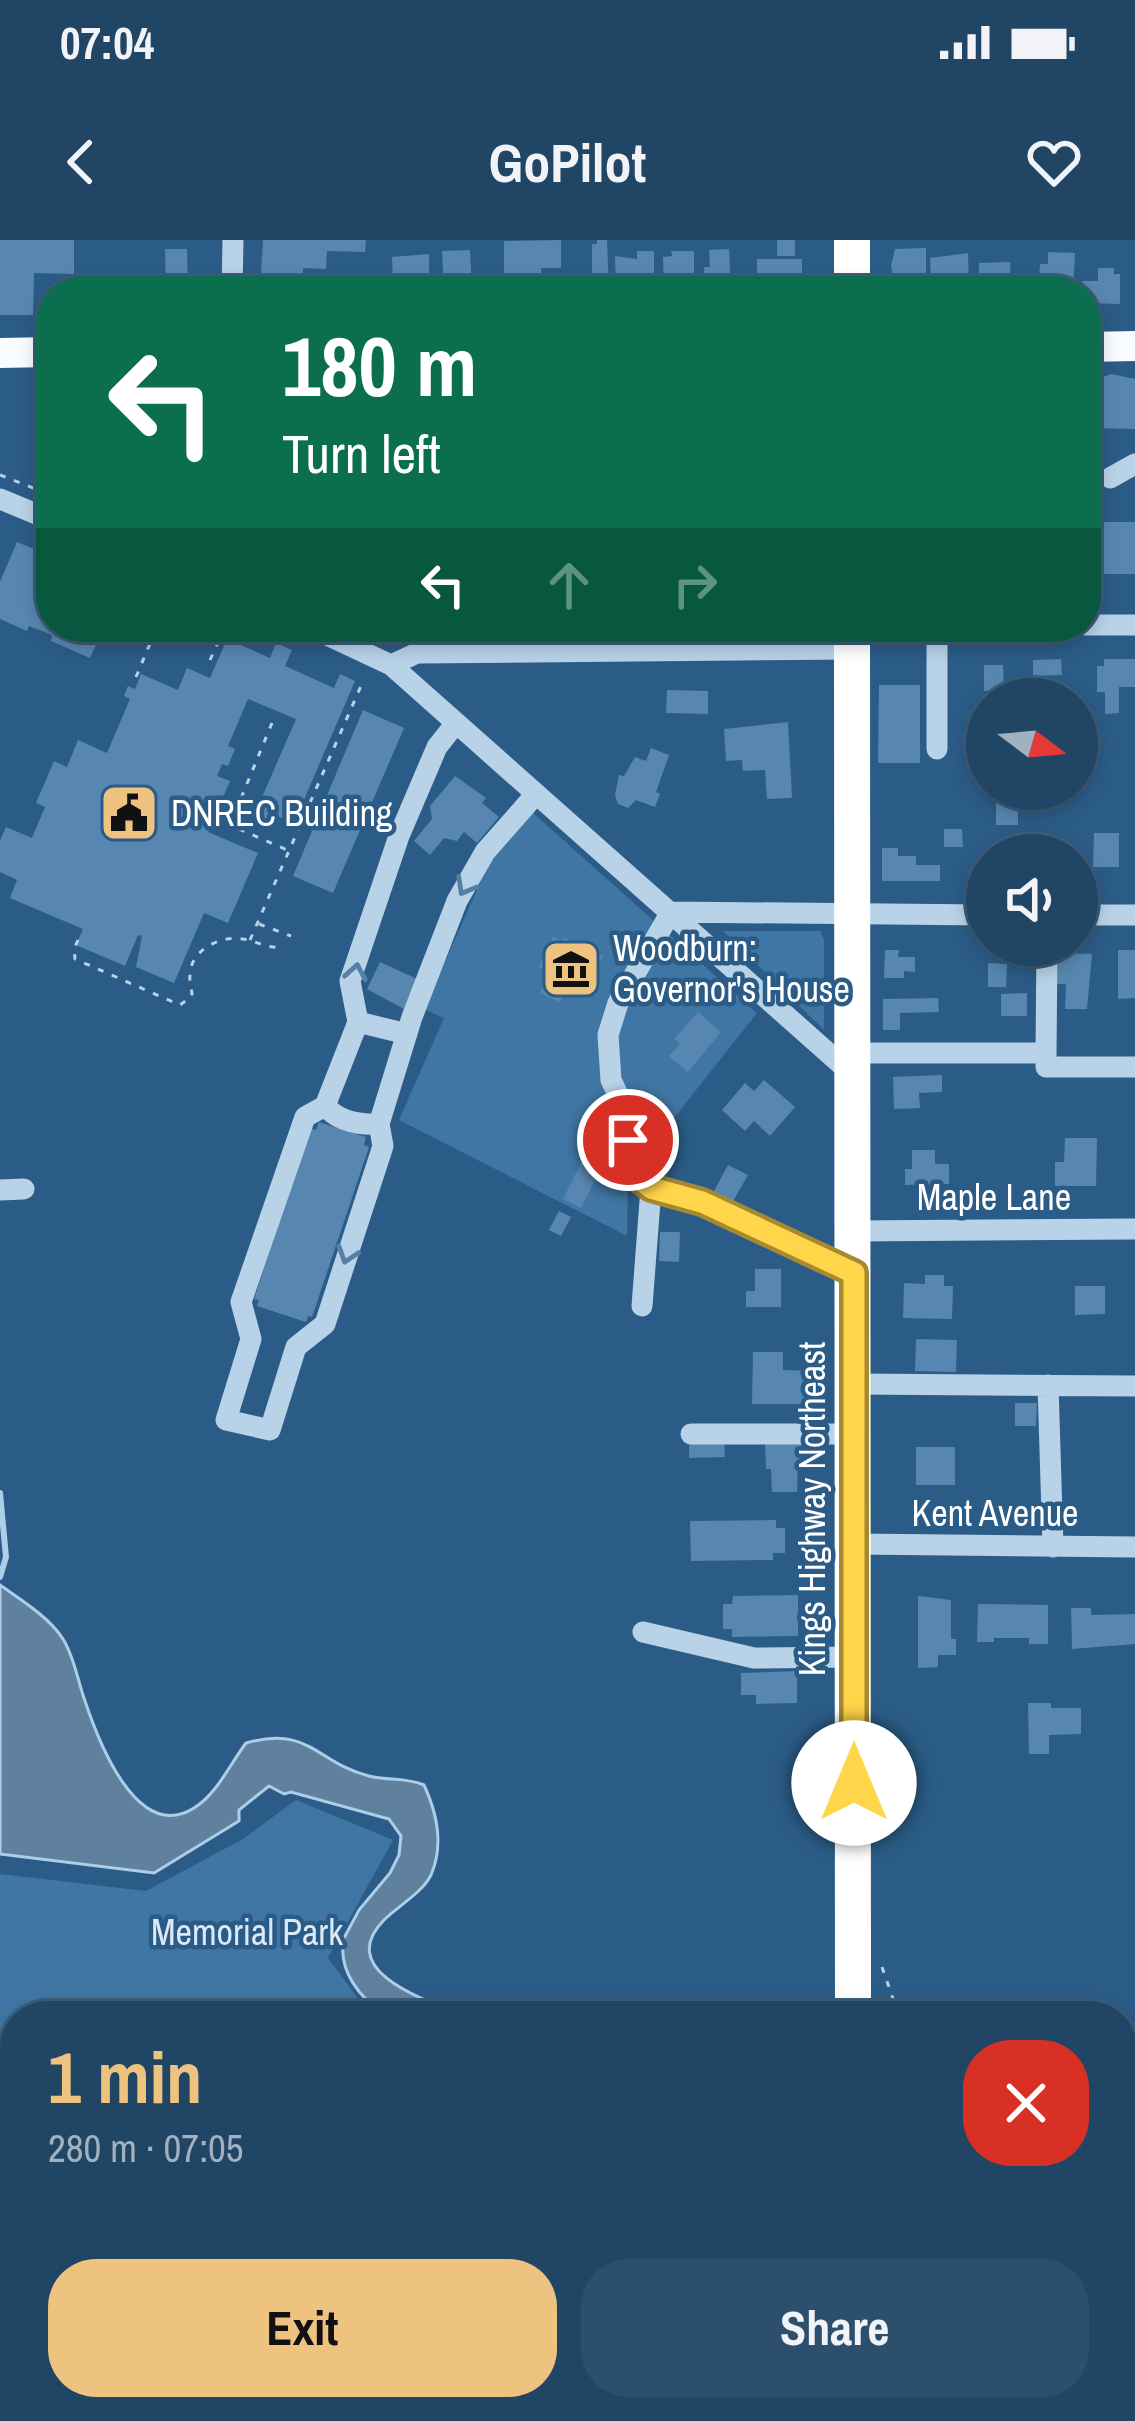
<!DOCTYPE html>
<html lang="en">
<head>
<meta charset="utf-8">
<style>
  :root { --surface:#204565; --page:#2d4f6e; --text:#f1f3f6; --muted:#a2b1bf; --line:#3d5d79; --accent:#eec380 }
  body { margin:0; font-family:"Archivo Narrow",sans-serif; background:var(--page); color:var(--text); height:100vh; display:flex; flex-direction:column; font-size:45px; white-space:nowrap }
  * { box-sizing:border-box; margin:0 }
  p { font-size:39px; color:var(--muted) }
  .icon { flex:none; width:66px; height:66px; fill:none; stroke:currentColor; stroke-width:2; stroke-linecap:round; stroke-linejoin:round }
  .map { position:relative; flex:1; overflow:hidden }
  .drawer { position:absolute; left:0px; top:1761px; width:1137px; height:420px; display:flex; flex-direction:column; background:var(--surface); border-radius:48px 48px 0 0; box-shadow:0 6px 18px #0003,0 0 0 3px var(--line) }
  .drawer>* { flex:none }
  .top-card { position:absolute; left:36px; top:36px; width:1065px; height:366px; border-radius:48px; box-shadow:0 6px 18px #0003,0 0 0 3px var(--line); background:#0b6e4f; color:#fff; overflow:hidden }
  .needle { width:78px; rotate:106deg }
  .controls { position:absolute; left:966px; top:438px; display:grid; gap:24px }
  .controls a { display:grid; place-items:center; width:132px; height:132px; border-radius:50%; background:var(--surface); box-shadow:0 6px 18px #0003,0 0 0 3px var(--line); font-size:60px }
  .pin { position:absolute; display:grid; place-items:center; width:102px; height:102px; color:#fff; margin:-51px; border:6px solid #fff; border-radius:50%; box-shadow:0 3px 12px #0007 }
  .me { position:absolute; width:132px; margin:-66px; rotate:0deg; stroke-linejoin:round; filter:drop-shadow(0 0 9px #0008) }
  .turn { display:flex; align-items:center; gap:42px; height:252px; padding:0 48px; font-size:54px }
  .turn .icon { width:156px; height:156px; stroke-width:2.5 }
  .turn b { display:block; font-size:84px; line-height:102px }
  .lanes { display:flex; align-items:center; height:114px; padding:0 48px; background:#0003; justify-content:center; gap:60px; direction:ltr }
  .lanes .off { opacity:.35 }
  .round { display:grid; place-items:center; flex:none; width:126px; height:126px; border-radius:48px; background:var(--page) }
  .summary { display:flex; align-items:center; justify-content:space-between; height:204px; padding:0 48px }
  h1 { font-size:72px; font-weight:700; line-height:90px; color:var(--accent) }
  .button { display:flex; gap:24px; margin-top:auto; padding:24px 48px }
  .button a { flex:1; height:138px; border-radius:48px; background:var(--accent); color:#111; font-size:48px; font-weight:700; line-height:138px; text-align:center }
  .button a+a { background:var(--page); color:var(--text) }
  .status { display:flex; justify-content:space-between; align-items:center; height:84px; padding:0 60px; background:var(--surface); direction:ltr }
  .status svg { height:33px; fill:currentColor }
  header { display:flex; justify-content:space-between; align-items:center; height:156px; padding:0 48px; background:var(--surface); font-size:54px; font-weight:700 }
  .map>svg:first-child { display:block }
</style>
</head>
<body>
<div class="status"><b>07:04</b><svg viewBox="0 0 49 12"><path d="M0 12V9h3v3zM5 12V6h3v6zM10 12V3h3v9zM15 12V0h3v12zM26 1h20v11H26zM47 4h2v5h-2z"/></svg></div>
<header><svg class="icon" aria-label="back" viewBox="0 0 24 24"><path d="M15 5l-7 7 7 7"/></svg>GoPilot<svg class="icon" aria-label="heart" viewBox="0 0 24 24"><path d="M12 20l-8-8c-3-5 5-10 8-4 3-6 11-1 8 4z"/></svg></header>
<div class="map">
<svg width="1135" height="2181" viewBox="0 0 1135 2181">
  <rect width="100%" height="100%" fill="#2b5c87"/>
  <path fill="#4076a3" d="M532 572 757 773 643 917 606 898 593 910 628 934 627 996 399 880 444 778 424 769 490 621Z
    M723 691H820L824 700V790Z
    M296 1560 393 1600 328 1718 371 1776H15V1808L0 1803V1634L146 1651 243 1599Z
    M1122 1874 1135 1878V2090H1122Z"/>
  <path fill="#60819e" stroke="#adcee8" stroke-width="3" d="M0 1345C21 1360 49 1377 63 1399 74 1416 78 1442 85 1461 98 1500 137 1604 194 1568 217 1554 230 1524 246 1503 310 1485 316 1523 369 1536 388 1541 405 1537 424 1545 437 1573 444 1605 431 1635 422 1653 398 1666 384 1680 333 1732 428 1761 466 1776H387C360 1759 337 1730 344 1698L359 1670 390 1633 399 1615 401 1596 389 1579 291 1552 284 1554 269 1546 239 1570V1581L154 1633 0 1614Z
    M1122 1800 1135 1806V1878L1122 1874Z"/>
  <g fill="none" stroke-linecap="round" stroke-linejoin="round">
    <path stroke="#adcee8" stroke-width="6" d="M0 1253 6 1317 0 1337"/>
  </g>
  <path fill="#5787b0" d="M0 0H74V34L34 33 33 75H0Z
    M263 0H366L365 12 327 11 326 29 303 28 302 51H260Z
    M561 0V28H541L542 44H552V51H504V1Z
    M597 0H607L609 51H574V39L592 38V4H597Z
    M777 0H795V16H777Z
    M926 8V38H920V51H897L891 26 895 9Z
    M165 9H187L188 51H166Z
    M729 9 731 51H705L704 27H710L709 10Z
    M470 10 472 51H444L442 11Z
    M637 11H654V51H616L615 16 637 19Z
    M671 11H694V51H664L663 17 672 16Z
    M1048 12 1075 13 1073 51H1038L1040 24H1048Z
    M968 13 969 51H936V39H931L930 18Z
    M429 14V35L420 36V51H380V40H393L392 17Z
    M757 19H802V51H757Z
    M1010 22 1011 42 1019 41V51H986V44H979V23Z
    M1098 28H1114V34H1120V64L1086 63 1082 41H1098Z
    M1111 134 1135 139V189L1093 188V149H1097L1100 138Z
    M1086 282H1135V334H1086Z
    M17 302 51 316V387H104L90 418 51 401 52 395 29 386 27 391 0 379V342Z
    M227 399 270 418 276 403 292 410 285 426 334 448 340 434 355 441 294 583 274 575 269 587 248 578 252 569 256 571 296 479 248 459 228 506 235 509 228 526 222 524 217 536 230 541 208 592 258 613 228 683 204 673 174 743 136 727 142 696 138 695 125 726 76 705 83 689 10 658 17 640 0 632V601L6 587 32 598 45 567 36 563 54 521 67 527 78 500 107 513 130 459 124 456 128 446 135 449 141 434 178 450 187 428 210 438Z
    M1061 419 1062 435 1033 436V420Z
    M1104 419H1135V447H1119V473L1105 474V452H1097V426H1104Z
    M984 425H1003L1004 450 984 451Z
    M879 445H920V523H878Z
    M667 450 708 451V474L666 473Z
    M363 470 404 488 333 653 293 636Z
    M788 482 792 558 767 559 765 530 743 531 742 520 726 521 724 489Z
    M651 508 669 515 656 552 660 554 655 567 636 560 628 568 618 564 615 555 619 535 624 536 635 517 646 521Z
    M455 536 486 558 482 563 499 577 477 603 464 592 457 601 444 598 430 615 414 601 432 579 430 566Z
    M996 558H1018V585H996Z
    M944 589H962L963 607H944Z
    M1094 593H1119V627H1093Z
    M882 608H898V616H916V625H940V641H882Z
    M553 697 562 701 564 698 603 716 587 750 569 741 560 762 540 753 550 731 539 727Z
    M1012 705H1026L1025 726 1011 725Z
    M885 710H899L898 717H915V732L904 731V738H884Z
    M1118 710H1135V758L1118 759Z
    M1057 713 1092 714 1087 769H1065L1066 744H1057Z
    M380 722 417 739 404 769 367 749Z
    M988 723 1007 724 1006 747H988Z
    M1027 753V776H1001V754Z
    M938 758 939 772 900 773V790H883V759Z
    M698 772 721 792 688 832 669 816 680 804 674 799Z
    M942 835V852L919 853 920 868 894 869 893 837Z
    M764 840 795 867 770 896 754 881 745 891 722 870 745 843 754 851Z
    M319 882 366 897 364 905 369 907 312 1077 308 1076 306 1082 257 1066 259 1060 254 1059 310 888 316 890Z
    M1065 898H1097L1096 946H1055V922H1064Z
    M912 910H935V924H949V944L905 945V929H912Z
    M583 919 601 928 581 968 563 959Z
    M728 925 748 935 732 963 713 953Z
    M559 971 571 977 561 996 549 990Z
    M660 992H680L679 1022 659 1021Z
    M755 1029H781V1067H746V1051H755Z
    M925 1035H944V1046H953L952 1079 903 1078 904 1043 925 1044Z
    M1075 1046H1105V1074L1075 1075Z
    M916 1099 957 1100 956 1132 915 1131Z
    M753 1112H783V1130L813 1131 812 1164H752Z
    M1015 1163H1037L1036 1186H1015Z
    M724 1199 725 1217 689 1218V1201Z
    M806 1201V1220H798L797 1252H772L771 1229H766L765 1202Z
    M916 1207H955V1245H916Z
    M776 1280V1288H785V1313H773V1320L691 1321 690 1281Z
    M798 1355V1396L732 1397V1389H723V1364H732L733 1356Z
    M918 1356 951 1360V1399H956V1415H938V1427L918 1428Z
    M978 1364 1048 1365V1404H1029V1398H994V1402H977Z
    M1071 1368H1091V1375L1135 1374V1404L1072 1409Z
    M797 1431V1463L756 1464V1455H741V1433Z
    M1028 1463H1051V1468H1081V1494L1049 1495V1514H1029Z"/>
  <g fill="none" stroke-linecap="round" stroke-linejoin="round">
    <path stroke="#b8d2e8" stroke-width="3" stroke-dasharray="6 9" stroke-linecap="butt" d="M0 235 51 255
      M387 387 393 391 413 392
      M210 420 225 387
      M136 437 157 387
      M272 483 230 585 287 610
      M259 684 291 696
      M78 700 74 709 75 719 180 765 192 756C192 749 189 742 190 735 190 710 221 695 243 699 257 701 267 709 282 707
      M250 700 364 439
      M882 1727 899 1776
      M0 1807 15 1811
      M1122 1920 1135 1922
      M1122 2058 1135 2076"/>
    <path stroke="#b8d2e8" stroke-width="21" d="M232 51 233 0
      M1110 238 1135 224
      M0 259 51 280
      M1086 385H1135
      M310 387 391 425 853 835
      M391 425 417 413 853 409
      M456 483 437 507 399 596 350 741 358 782 325 866 305 877 241 1062 251 1099 226 1180 270 1190 296 1107 325 1084 383 906 379 884 412 777 457 661 485 612 536 554
      M937 509V387
      M1077 675H1135
      M358 782 407 794
      M853 813H1046V827H1135
      M1046 813 1047 705
      M325 866C338 881 359 885 379 884
      M0 950 24 949
      M853 991 1135 989
      M853 1033 702 962 651 948 633 934 626 918 632 884 611 840 608 795 618 763 671 672 987 675
      M642 1066 651 948
      M854 1144 1135 1146
      M1048 1145 1053 1307
      M691 1194H854
      M855 1304 1135 1307
      M643 1392 754 1418 854 1417
      M0 1830 15 1835
      M1122 2110H1135
      M64 2166 69 2181
      M486 2181 489 2166"/>
    <path stroke="#f9fcfe" stroke-width="30" d="M1086 107 1135 106
      M0 113 51 112"/>
    <path stroke="#fff" stroke-width="36" d="M852 51V0
      M852 387 853 1776
      M652 2181 659 2166"/>
  </g>
  <defs><path id="oneway-chevron" d="M-2-3.5L2.5 0L-2 3.5" fill="none" stroke-width="1.6" stroke-linecap="round" stroke-linejoin="round" transform="scale(3)"/></defs>
  <g stroke="#557fa4">
    <use href="#oneway-chevron" transform="translate(465 647) rotate(119)"/>
    <use href="#oneway-chevron" transform="translate(356 732) rotate(-80)"/>
    <use href="#oneway-chevron" transform="translate(347 1015) rotate(108)"/>
  </g>
  <g fill="none" stroke-linecap="round" stroke-linejoin="round">
    <g stroke="#a68a30" stroke-width="30">
      <path id="route" d="M628 900 626 918 633 934 651 948 702 962 854 1033V1543"/>
    </g>
    <use href="#route" stroke="#ffd54a" stroke-width="21"/>
  </g>
  <defs>
    <g id="civic-square" transform="scale(3)"><rect x="-9" y="-9" width="18" height="18" rx="4" fill="#eec380" stroke="#2b5c87"/><path d="M-.6-6.5H3V-4.5H.6V-3L4-1V1h2V6H-6V1h2V-1L-.6-3ZM-1.2 2.5V6h2.4V2.5Z" fill="#111"/></g>
    <g id="museum-square" transform="scale(3)"><rect x="-9" y="-9" width="18" height="18" rx="4" fill="#eec380" stroke="#2b5c87"/><path d="M0-6L6-3V-2H-6V-3ZM-5-1h2V3h-2ZM-1-1h2V3h-2ZM3-1h2V3H3ZM-6 4H6V6H-6Z" fill="#111"/></g>
  </defs>
  <g fill-rule="evenodd">
    <use href="#civic-square" x="129" y="573"/>
    <use href="#museum-square" x="571" y="729"/>
  </g>
  <g text-anchor="middle" dominant-baseline="central" stroke-width="9" stroke-linejoin="round" paint-order="stroke">
    <g font-size="36" fill="#fff" stroke="#2b5c87" text-anchor="start">
      <text x="171" y="573">DNREC Building</text>
      <text x="613" y="708">Woodburn:<tspan x="613" dy="41">Governor's House</tspan></text>
    </g>
    <g font-size="36" fill="#fff" stroke="#2b5c87">
      <text x="994" y="957">Maple Lane</text>
      <text transform="translate(812 1269) rotate(-90)">Kings Highway Northeast</text>
      <text x="995" y="1273">Kent Avenue</text>
    </g>
    <g font-size="36" fill="#dbeaf6" stroke="#2b5c87">
      <text x="247" y="1692">Memorial Park</text>
    </g>
  </g>
</svg>
<div class="controls">
<a><svg class="needle" viewBox="-14 -14 28 28"><path d="M0-13l5 13h-10z" fill="#e53935"/><path d="M0 13l5-13h-10z" fill="#a2b1bf"/></svg></a>
<a><svg class="icon" aria-label="sound" viewBox="0 0 24 24"><path d="M4 9h4l5-4v14l-5-4H4zM17 9q2 3 0 6"/></svg></a>
</div>
<div class="pin" style="left:628px;top:900px;background:#d93025"><svg class="icon" aria-label="arrive" viewBox="0 0 24 24"><path d="M6 21V4h12l-3 4 3 4H6"/></svg></div>
<svg class="me" style="left:854px;top:1543px" viewBox="-20 -20 40 40"><circle r="19" fill="#fff"/><path d="M0-13L10 11 0 6-10 11z" fill="#ffd54a"/></svg>
<div class="top-card">
<div class="turn"><svg class="icon" aria-label="left" viewBox="0 0 24 24"><path d="M17 20v-9H6M10 6l-5 5 5 5"/></svg><div><b>180 m</b>Turn left</div></div>
<div class="lanes"><svg class="icon" aria-label="left" viewBox="0 0 24 24"><path d="M17 20v-9H6M10 6l-5 5 5 5"/></svg><svg class="icon off" aria-label="ahead" viewBox="0 0 24 24"><path d="M12 20V5M6 11l6-6 6 6"/></svg><svg class="icon off" aria-label="right" viewBox="0 0 24 24"><path d="M7 20v-9h11M14 6l5 5-5 5"/></svg></div>
</div>
<section class="drawer">
<div class="summary"><div><h1>1 min</h1><p>280 m · 07:05</p></div><a class="round" style="background:#d93025;color:#fff"><svg class="icon" aria-label="close" viewBox="0 0 24 24"><path d="M6 6l12 12M18 6L6 18"/></svg></a></div>
<div class="button"><a>Exit</a><a>Share</a></div>
</section>
</div>
</body>
</html>
